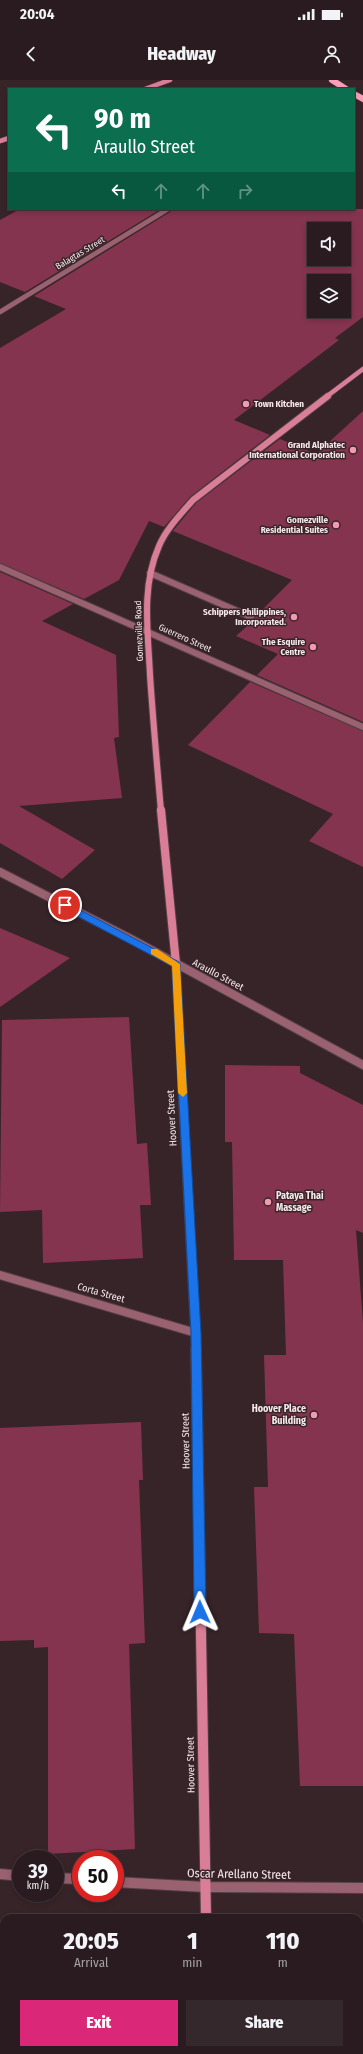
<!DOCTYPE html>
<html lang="en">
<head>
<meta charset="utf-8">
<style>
  :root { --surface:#291b1f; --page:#35282c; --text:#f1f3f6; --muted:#a5a1a4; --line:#45393d; --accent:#db2777 }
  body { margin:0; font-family:"Fira Sans Condensed",sans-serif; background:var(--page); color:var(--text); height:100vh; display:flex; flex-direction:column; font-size:15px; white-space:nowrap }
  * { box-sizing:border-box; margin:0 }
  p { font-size:13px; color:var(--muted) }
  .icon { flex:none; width:22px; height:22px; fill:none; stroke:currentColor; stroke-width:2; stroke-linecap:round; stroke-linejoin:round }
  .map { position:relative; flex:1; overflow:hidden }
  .panel { position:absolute; left:0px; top:1834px; width:363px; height:140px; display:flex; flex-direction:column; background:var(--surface); border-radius:12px 12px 0 0; box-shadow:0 2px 6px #0003,0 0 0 1px var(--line) }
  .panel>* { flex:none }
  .top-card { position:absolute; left:8px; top:8px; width:347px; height:122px; border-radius:0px; box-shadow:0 2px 6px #0003,0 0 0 1px var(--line); background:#0b6e4f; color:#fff; overflow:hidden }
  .tools { position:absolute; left:307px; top:142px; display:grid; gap:8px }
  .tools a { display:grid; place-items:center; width:44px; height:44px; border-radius:0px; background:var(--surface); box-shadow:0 2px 6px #0003,0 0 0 1px var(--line); font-size:20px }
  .speed { position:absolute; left:12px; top:1770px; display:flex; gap:8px; font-size:20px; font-weight:700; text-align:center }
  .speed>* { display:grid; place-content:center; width:52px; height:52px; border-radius:50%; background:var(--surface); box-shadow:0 2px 6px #0003,0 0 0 1px var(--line); line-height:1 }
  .speed small { font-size:10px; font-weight:400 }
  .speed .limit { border:6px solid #d22; background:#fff; color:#111 }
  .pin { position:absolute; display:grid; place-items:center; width:34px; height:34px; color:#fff; margin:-17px; border:2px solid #fff; border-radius:50%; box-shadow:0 1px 4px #0007 }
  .me { position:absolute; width:44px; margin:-22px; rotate:359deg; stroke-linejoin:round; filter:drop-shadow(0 0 3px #0008) }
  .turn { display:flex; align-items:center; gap:14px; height:84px; padding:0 20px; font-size:18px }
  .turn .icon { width:52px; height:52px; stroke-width:2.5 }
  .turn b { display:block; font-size:28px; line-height:34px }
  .lanes { display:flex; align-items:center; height:38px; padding:0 20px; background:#0003; justify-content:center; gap:20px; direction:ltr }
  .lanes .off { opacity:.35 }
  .eta { display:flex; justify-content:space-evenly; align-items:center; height:68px; text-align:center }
  .eta b { font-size:24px; font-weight:800; line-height:28px }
  .action { display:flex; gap:8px; margin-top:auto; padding:8px 20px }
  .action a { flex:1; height:46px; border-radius:0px; background:var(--accent); color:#fff; font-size:16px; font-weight:800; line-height:46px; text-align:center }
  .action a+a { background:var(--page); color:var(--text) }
  .status { display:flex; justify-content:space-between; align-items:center; height:28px; padding:0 20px; background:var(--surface); direction:ltr }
  .status svg { height:11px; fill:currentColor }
  header { display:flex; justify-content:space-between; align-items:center; height:52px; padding:0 20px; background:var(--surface); font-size:18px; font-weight:800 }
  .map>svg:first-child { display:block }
</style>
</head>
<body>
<div class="status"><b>20:04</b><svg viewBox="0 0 49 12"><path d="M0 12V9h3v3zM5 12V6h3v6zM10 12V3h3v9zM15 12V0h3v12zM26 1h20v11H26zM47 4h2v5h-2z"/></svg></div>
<header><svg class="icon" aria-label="back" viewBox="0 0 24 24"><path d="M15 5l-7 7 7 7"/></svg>Headway<svg class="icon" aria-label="person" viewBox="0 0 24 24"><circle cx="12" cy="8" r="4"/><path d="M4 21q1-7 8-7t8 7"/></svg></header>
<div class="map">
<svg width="363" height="1974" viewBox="0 0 363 1974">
  <rect width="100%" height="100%" fill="#372429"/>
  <path fill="#84344e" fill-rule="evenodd" d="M20 129H161L25 212 0 202V140Z
    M172 129H363V237L335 258 339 260 234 340 270 355 190 417 164 447 149 441 119 500 84 519 0 483V268L66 229 34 216 170 132ZM314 149H344V179H314ZM314 201H344V231H314Z
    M363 331V642L257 595 278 574 236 556 254 540 255 537 292 500 173 451 196 423 280 359 316 374Z
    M0 492 73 524 42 541 116 575 119 657 114 658 122 718 19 726 95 770 62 799 0 763Z
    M250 602 363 651V787L309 761 333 734 188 665Z
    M0 848 70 878 0 927Z
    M129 937 137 1064 147 1063 151 1125H140L143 1178 43 1183 42 1130 0 1132 2 940Z
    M225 985 300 986V993L363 1025V1153L356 1150 363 1243V1706H300L294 1554 259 1553 254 1407H268L264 1275H286L283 1180H234L232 1062H225Z
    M141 1342 143 1400H139L145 1563 129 1564 135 1769 48 1774V1567L34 1568V1560L0 1561V1348Z"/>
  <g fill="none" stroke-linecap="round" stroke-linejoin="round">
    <g stroke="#523f44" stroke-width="8">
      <path id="service" d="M150 493 251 537"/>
    </g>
    <g stroke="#523f44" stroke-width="5.5">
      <path id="minor-far3" d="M0 232 168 129"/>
    </g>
    <g stroke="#523f44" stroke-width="8">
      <path id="minor-far2" d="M0 487 363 647"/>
    </g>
    <g stroke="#523f44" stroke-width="10">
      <path id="minor-far1" d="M0 792 131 859 363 985
        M0 1195 196 1253"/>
    </g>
    <g stroke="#523f44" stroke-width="12">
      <path id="minor" d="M0 1794 21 1796
        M55 1798 81 1799
        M115 1802 205 1807 363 1808"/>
    </g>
    <g stroke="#523f44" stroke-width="5.5">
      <path id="secondary-far3" d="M145 9 170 0
        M0 61 9 58
        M326 317 363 289"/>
    </g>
    <g stroke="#523f44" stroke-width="8">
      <path id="secondary-far2" d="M161 731C157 685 153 640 150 595 148 551 141 507 159 466 166 449 181 434 193 420L328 316"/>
    </g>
    <g stroke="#523f44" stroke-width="10">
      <path id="secondary-far1" d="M161 730 176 884 196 1270"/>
    </g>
    <g stroke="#523f44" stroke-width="12">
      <path id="secondary" d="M196 1269 206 1838
        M207 1970 208 1974"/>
    </g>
    <g stroke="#523f44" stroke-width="7">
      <path id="primary" d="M332 0 346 9
        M354 14 363 19"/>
    </g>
    <use href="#service" stroke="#9a6170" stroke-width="6"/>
    <use href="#minor-far3" stroke="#9a6170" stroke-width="4.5"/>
    <use href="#minor-far2" stroke="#9a6170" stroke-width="6"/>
    <use href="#minor-far1" stroke="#9a6170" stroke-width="8"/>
    <use href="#minor" stroke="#9a6170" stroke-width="10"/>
    <use href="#secondary-far3" stroke="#da7e98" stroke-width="4.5"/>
    <use href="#secondary-far2" stroke="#da7e98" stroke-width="6"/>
    <use href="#secondary-far1" stroke="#da7e98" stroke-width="8"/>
    <use href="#secondary" stroke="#da7e98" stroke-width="10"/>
    <use href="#primary" stroke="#fe9eb8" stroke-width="6"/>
  </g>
  <path fill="#1a73e8" stroke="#114b97" d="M65 822 179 882 180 884 201 1253 206 1532 204 1536 200 1538 196 1536 194 1532 191 1253 172 886 62 828V823Z"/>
  <path fill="#f59e0b" d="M151 869H157L180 884 187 1013 183 1017 178 1013 172 886 151 874Z"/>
  <g fill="#f19ab2" stroke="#372429" stroke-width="1.5">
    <circle cx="246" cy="324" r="4"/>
    <circle cx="353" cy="370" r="4"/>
    <circle cx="336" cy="445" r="4"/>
    <circle cx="294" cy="537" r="4"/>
    <circle cx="313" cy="567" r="4"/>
    <circle cx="268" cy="1122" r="4"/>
    <circle cx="314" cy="1335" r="4"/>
  </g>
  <g text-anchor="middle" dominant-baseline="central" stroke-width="3" stroke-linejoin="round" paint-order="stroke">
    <g font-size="9" fill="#f6e8eb" stroke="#372429">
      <text transform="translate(80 173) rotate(-31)">Balagtas Street</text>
      <text transform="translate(139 551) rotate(-92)">Gomezville Road</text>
      <text transform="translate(185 558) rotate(24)">Guerrero Street</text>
    </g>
    <g font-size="9" font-weight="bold" fill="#f6e8eb" stroke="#372429" text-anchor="end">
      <text x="254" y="324" text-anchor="start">Town Kitchen</text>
      <text x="345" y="365">Grand Alphatec<tspan x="345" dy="10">International Corporation</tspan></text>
      <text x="328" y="440">Gomezville<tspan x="328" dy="10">Residential Suites</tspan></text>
      <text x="286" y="532">Schippers Philippines,<tspan x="286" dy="10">Incorporated.</tspan></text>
      <text x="305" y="562">The Esquire<tspan x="305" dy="10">Centre</tspan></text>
    </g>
    <g font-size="10" fill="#f6e8eb" stroke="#372429">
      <text transform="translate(218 895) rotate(28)">Araullo Street</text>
      <text transform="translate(172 1038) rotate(-93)">Hoover Street</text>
      <text transform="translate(101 1213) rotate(16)">Corta Street</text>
      <text transform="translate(186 1361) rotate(-91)">Hoover Street</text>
      <text transform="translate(191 1685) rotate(-91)">Hoover Street</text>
    </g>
    <g font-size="10" font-weight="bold" fill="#f6e8eb" stroke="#372429" text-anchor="start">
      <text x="276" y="1116">Pataya Thai<tspan x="276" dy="12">Massage</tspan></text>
      <text x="306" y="1329" text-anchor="end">Hoover Place<tspan x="306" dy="12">Building</tspan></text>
    </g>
    <g font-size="12" fill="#f6e8eb" stroke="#372429">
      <text transform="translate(239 1794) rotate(1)">Oscar Arellano Street</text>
    </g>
  </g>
</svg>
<div class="tools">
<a><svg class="icon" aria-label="sound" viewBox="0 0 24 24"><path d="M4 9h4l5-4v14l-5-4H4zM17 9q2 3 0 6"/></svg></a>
<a><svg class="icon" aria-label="layers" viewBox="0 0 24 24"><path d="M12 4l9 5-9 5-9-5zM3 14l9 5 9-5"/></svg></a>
</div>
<div class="speed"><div>39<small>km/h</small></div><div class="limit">50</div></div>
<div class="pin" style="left:65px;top:825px;background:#d93025"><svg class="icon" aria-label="arrive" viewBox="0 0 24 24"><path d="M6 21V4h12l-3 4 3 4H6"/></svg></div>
<svg class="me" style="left:200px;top:1532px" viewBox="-20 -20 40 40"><path d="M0-17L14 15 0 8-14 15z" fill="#1a73e8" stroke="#fff" stroke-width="4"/></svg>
<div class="top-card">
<div class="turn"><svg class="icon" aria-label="left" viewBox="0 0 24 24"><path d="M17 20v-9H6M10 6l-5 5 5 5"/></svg><div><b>90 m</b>Araullo Street</div></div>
<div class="lanes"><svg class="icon" aria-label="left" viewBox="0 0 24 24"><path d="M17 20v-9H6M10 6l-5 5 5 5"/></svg><svg class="icon off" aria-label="ahead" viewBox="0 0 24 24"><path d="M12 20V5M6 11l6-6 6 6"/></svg><svg class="icon off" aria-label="ahead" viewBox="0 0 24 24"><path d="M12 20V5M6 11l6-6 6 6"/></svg><svg class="icon off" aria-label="right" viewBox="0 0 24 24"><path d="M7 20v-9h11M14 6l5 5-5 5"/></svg></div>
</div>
<section class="panel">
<div class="eta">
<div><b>20:05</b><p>Arrival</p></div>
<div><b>1</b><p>min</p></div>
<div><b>110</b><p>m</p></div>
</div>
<div class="action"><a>Exit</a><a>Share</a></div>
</section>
</div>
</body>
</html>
